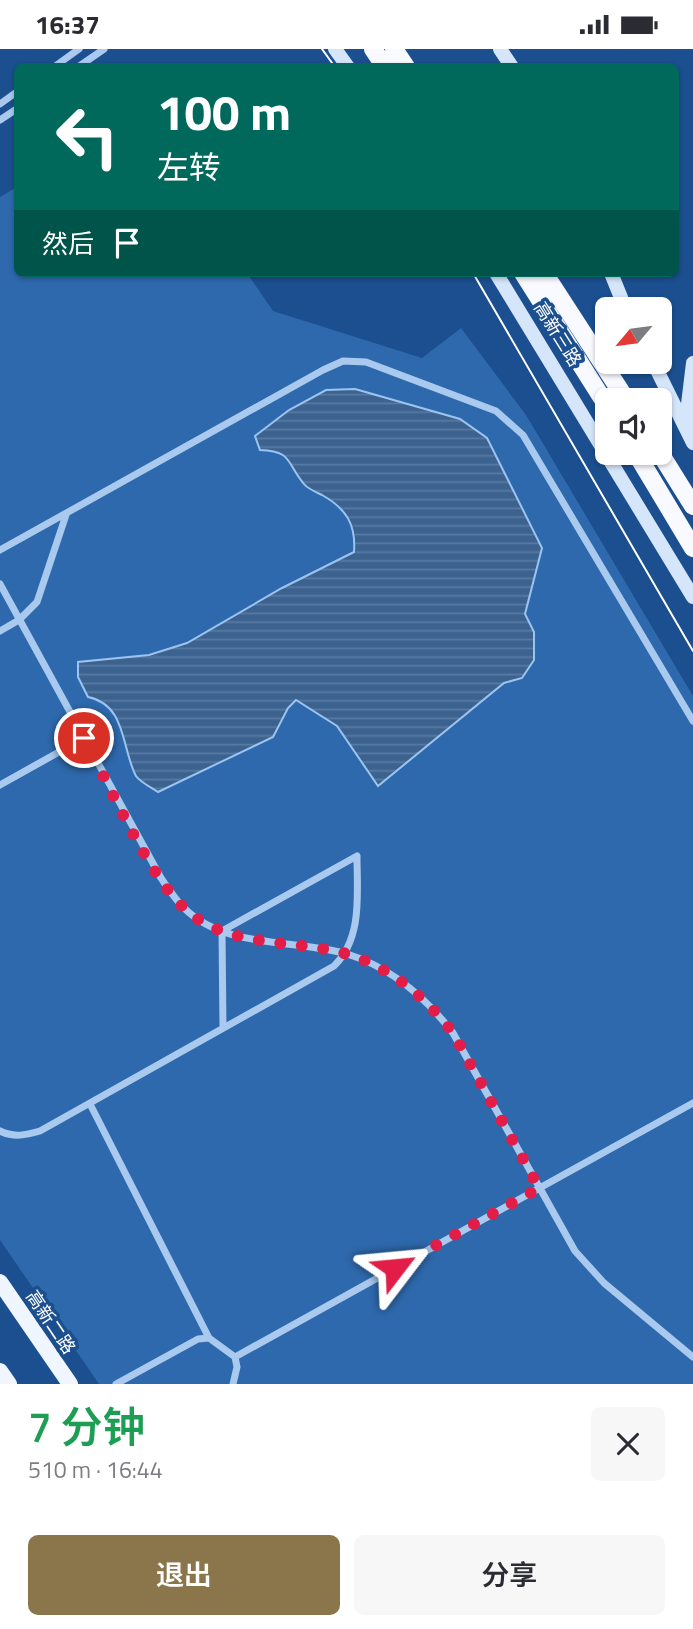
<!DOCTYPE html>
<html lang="zh">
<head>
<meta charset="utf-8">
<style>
  :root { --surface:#fff; --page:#f7f7f7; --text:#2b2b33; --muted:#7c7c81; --accent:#8a764a }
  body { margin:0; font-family:"Titillium Web","Noto Sans SC",sans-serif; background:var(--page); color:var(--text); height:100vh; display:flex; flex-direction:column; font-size:26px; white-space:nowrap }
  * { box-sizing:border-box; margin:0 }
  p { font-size:23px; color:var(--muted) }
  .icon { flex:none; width:38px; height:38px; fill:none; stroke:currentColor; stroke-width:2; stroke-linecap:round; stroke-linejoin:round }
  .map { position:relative; height:1335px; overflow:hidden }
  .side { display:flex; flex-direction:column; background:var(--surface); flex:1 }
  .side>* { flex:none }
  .guide { position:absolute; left:14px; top:14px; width:665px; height:214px; border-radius:10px; box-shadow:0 2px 5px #0004; background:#00695c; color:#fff; overflow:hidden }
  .needle { width:46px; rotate:241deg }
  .tools { position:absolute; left:595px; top:248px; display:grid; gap:14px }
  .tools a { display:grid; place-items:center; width:77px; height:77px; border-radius:10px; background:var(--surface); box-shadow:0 2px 5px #0004; font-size:35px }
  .pin { position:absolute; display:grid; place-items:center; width:60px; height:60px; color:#fff; margin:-30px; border:4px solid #fff; border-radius:50%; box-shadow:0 2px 7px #0007 }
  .me { position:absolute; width:77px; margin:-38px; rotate:61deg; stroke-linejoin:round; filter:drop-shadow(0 0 5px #0008) }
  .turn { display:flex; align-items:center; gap:24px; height:147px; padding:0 28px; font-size:32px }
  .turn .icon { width:91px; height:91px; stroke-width:2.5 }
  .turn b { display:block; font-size:49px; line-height:60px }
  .then { display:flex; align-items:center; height:66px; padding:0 28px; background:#0003; gap:14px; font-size:26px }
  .round { display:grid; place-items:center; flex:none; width:74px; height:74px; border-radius:10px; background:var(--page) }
  .headline { display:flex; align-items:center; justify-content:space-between; height:119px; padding:0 28px }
  h1 { font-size:42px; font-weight:600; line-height:52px; color:#1e9e55 }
  .action { display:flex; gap:14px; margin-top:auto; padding:14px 28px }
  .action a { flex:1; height:80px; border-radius:10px; background:var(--accent); color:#fff; font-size:28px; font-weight:600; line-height:80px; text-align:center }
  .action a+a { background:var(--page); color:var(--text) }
  .status { display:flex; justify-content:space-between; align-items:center; height:49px; padding:0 35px; background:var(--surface); direction:ltr }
  .status svg { height:19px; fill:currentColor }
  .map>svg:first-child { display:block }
</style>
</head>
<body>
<div class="status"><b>16:37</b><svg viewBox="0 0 49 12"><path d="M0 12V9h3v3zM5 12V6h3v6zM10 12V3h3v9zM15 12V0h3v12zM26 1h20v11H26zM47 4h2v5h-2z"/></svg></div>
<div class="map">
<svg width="693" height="1335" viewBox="0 0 693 1335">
  <defs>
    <pattern id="water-rules" width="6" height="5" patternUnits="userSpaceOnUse" patternTransform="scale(1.75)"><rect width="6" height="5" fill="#3c6290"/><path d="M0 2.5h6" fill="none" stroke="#597aa1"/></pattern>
  </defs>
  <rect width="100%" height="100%" fill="#1b4f8f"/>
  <path fill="#2e69ad" d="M17 138 18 224H247L273 262 422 309 461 279 526 366 693 647V1335H99L0 1191V148Z"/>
  <path fill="url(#water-rules)" stroke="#9cc4f0" stroke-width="2" d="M355 340 460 370 487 389 542 499 525 565 534 583V611L522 629 504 634 378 737 337 677 296 651 288 659 273 688 158 743C152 739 140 733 136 727 121 699 127 656 88 648L78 628V613L149 606 187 594 282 539 354 503C356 476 347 460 322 446 316 443 308 440 304 435 286 414 293 402 260 401L255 387 289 361 326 341Z"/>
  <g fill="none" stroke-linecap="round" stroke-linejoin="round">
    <path stroke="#a9c9ee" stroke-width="7" d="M54 18 79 0
      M78 18 104 0
      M0 55 18 42
      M0 71 18 59
      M0 501 323 321 343 312 366 313 496 362 523 386 693 672
      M0 535 161 829C168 839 175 850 184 859 225 900 295 890 347 905 390 918 426 949 453 984L575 1202 604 1234 693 1308
      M0 582 19 571 37 553 66 466
      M0 736 84 689
      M223 979 222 882 357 807
      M90 1055 209 1289
      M0 1082C14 1089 26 1086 40 1082L334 917C363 889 357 844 357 807
      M235 1308 693 1054
      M116 1335 198 1290 209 1289 235 1308 237 1318 233 1335"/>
    <path stroke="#d6e6fa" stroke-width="14" d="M335 0 348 18
      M500 0 512 18
      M496 224 693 548
      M611 224 626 261
      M653 313 693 394
      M693 314 688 355 693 382"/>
    <path stroke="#f0f6ff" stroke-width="16" d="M0 1233 70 1335
      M0 1322 9 1335"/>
    <path stroke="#f8faff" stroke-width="18" d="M373 0 385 18
      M394 0 406 18
      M523 224 607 357
      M544 224 627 352
      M636 404 693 499
      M660 404 693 457"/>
    <path stroke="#fff" stroke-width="2" d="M322 0 335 18
      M473 224 693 602"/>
  </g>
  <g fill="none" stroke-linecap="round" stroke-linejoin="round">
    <path stroke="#e11d48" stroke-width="12" stroke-dasharray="0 21.6" d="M84 689C110 737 147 824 184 859 226 900 295 890 347 905 390 918 426 949 453 984L539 1139 395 1219"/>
  </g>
  <g text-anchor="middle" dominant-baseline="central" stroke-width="7" stroke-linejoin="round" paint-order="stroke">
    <g font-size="18" fill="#fff" stroke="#1b4f8f">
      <text transform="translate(558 285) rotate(58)">高新三路</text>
      <text transform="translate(51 1273) rotate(56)">高新二路</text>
    </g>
  </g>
</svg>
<div class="tools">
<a><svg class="needle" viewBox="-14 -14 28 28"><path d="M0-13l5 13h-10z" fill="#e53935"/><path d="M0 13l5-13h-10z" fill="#7c7c81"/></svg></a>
<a><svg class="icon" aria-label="sound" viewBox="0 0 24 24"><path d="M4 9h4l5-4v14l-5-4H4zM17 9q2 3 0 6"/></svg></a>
</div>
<div class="pin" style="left:84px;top:689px;background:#d93025"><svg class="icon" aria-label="arrive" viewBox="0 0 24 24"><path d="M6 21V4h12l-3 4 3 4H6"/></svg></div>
<svg class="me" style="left:395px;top:1219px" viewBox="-20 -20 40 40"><path d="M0-17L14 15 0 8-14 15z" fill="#e11d48" stroke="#fff" stroke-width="4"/></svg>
<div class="guide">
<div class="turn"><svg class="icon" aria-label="left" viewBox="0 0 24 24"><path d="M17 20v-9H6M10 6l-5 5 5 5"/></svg><div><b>100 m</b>左转</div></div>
<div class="then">然后<svg class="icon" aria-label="arrive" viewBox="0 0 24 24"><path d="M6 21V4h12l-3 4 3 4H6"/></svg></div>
</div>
</div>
<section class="side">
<div class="headline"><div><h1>7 分钟</h1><p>510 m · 16:44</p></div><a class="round"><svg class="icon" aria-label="close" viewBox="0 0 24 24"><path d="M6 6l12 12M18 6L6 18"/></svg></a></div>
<div class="action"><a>退出</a><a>分享</a></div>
</section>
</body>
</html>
